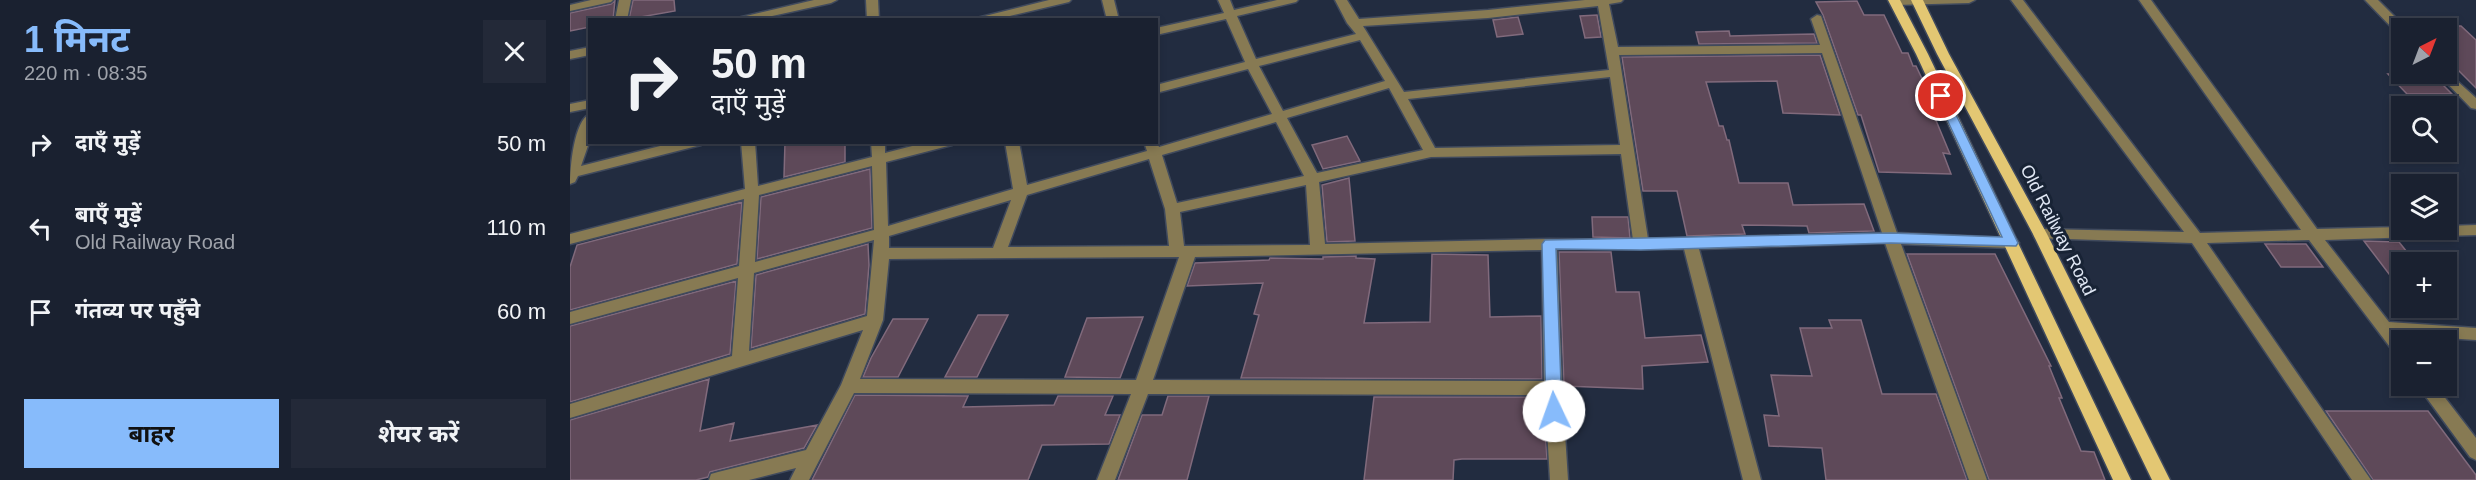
<!DOCTYPE html>
<html lang="hi">
<head>
<meta charset="utf-8">
<style>
  :root { --surface:#1a2130; --page:#232938; --text:#f1f3f6; --muted:#9fa3ab; --line:#383e4c; --accent:#87bbfb }
  body { margin:0; font-family:Arial,"Noto Sans Devanagari",sans-serif; background:var(--page); color:var(--text); height:100vh; display:flex; flex-direction:column; font-size:22px; white-space:nowrap }
  * { box-sizing:border-box; margin:0 }
  p { font-size:20px; color:var(--muted) }
  .icon { flex:none; width:33px; height:33px; fill:none; stroke:currentColor; stroke-width:2; stroke-linecap:round; stroke-linejoin:round }
  .map { position:relative; flex:1; overflow:hidden }
  .drawer { display:flex; flex-direction:column; background:var(--surface); width:570px }
  .drawer>* { flex:none }
  .guide { position:absolute; left:18px; top:18px; width:570px; height:126px; border-radius:0px; box-shadow:0 3px 9px #0003,0 0 0 2px var(--line); background:#1a2130; color:var(--text); overflow:hidden }
  .needle { width:39px; rotate:42deg }
  .controls { position:absolute; left:1821px; top:18px; display:grid; gap:12px }
  .controls a { display:grid; place-items:center; width:66px; height:66px; border-radius:0px; background:var(--surface); box-shadow:0 3px 9px #0003,0 0 0 2px var(--line); font-size:30px }
  .pin { position:absolute; display:grid; place-items:center; width:51px; height:51px; color:#fff; margin:-26px; border:3px solid #fff; border-radius:50%; box-shadow:0 2px 6px #0007 }
  .me { position:absolute; width:66px; margin:-33px; rotate:357deg; stroke-linejoin:round; filter:drop-shadow(0 0 4px #0008) }
  .turn { display:flex; align-items:center; gap:21px; height:126px; padding:0 24px; font-size:27px }
  .turn .icon { width:78px; height:78px; stroke-width:2.5 }
  .turn b { display:block; font-size:42px; line-height:51px }
  .round { display:grid; place-items:center; flex:none; width:63px; height:63px; border-radius:0px; background:var(--page) }
  .headline { display:flex; align-items:center; justify-content:space-between; height:102px; padding:0 24px }
  h1 { font-size:36px; font-weight:700; line-height:45px; color:var(--accent) }
  .cta { display:flex; gap:12px; margin-top:auto; padding:12px 24px }
  .cta a { flex:1; height:69px; border-radius:0px; background:var(--accent); color:#111; font-size:24px; font-weight:700; line-height:69px; text-align:center }
  .cta a+a { background:var(--page); color:var(--text) }
  ul { padding:0; list-style:none }
  li { display:flex; align-items:center; gap:18px; height:84px; padding:0 24px }
  li div { flex:1 }
  li b { display:block; font-size:22px }
  li em { font-style:normal }
  main { display:flex; flex:1; min-height:0 }
  .map>svg:first-child { display:block }
</style>
</head>
<body>
<main>
<section class="drawer">
<div class="headline"><div><h1>1 मिनट</h1><p>220 m · 08:35</p></div><a class="round"><svg class="icon" aria-label="close" viewBox="0 0 24 24"><path d="M6 6l12 12M18 6L6 18"/></svg></a></div>
<ul>
<li><svg class="icon" aria-label="right" viewBox="0 0 24 24"><path d="M7 20v-9h11M14 6l5 5-5 5"/></svg><div><b>दाएँ मुड़ें</b></div><em>50 m</em></li>
<li><svg class="icon" aria-label="left" viewBox="0 0 24 24"><path d="M17 20v-9H6M10 6l-5 5 5 5"/></svg><div><b>बाएँ मुड़ें</b><p>Old Railway Road</p></div><em>110 m</em></li>
<li><svg class="icon" aria-label="arrive" viewBox="0 0 24 24"><path d="M6 21V4h12l-3 4 3 4H6"/></svg><div><b>गंतव्य पर पहुँचे</b></div><em>60 m</em></li>
</ul>
<div class="cta"><a>बाहर</a><a>शेयर करें</a></div>
</section>
<div class="map">
<svg width="1906" height="480" viewBox="0 0 1906 480">
  <rect width="100%" height="100%" fill="#222c40"/>
  <path fill="#5e4959" stroke="#816a7c" stroke-width="1.5" d="M45 0 43 20H20V27L0 31V13L41 4Z
    M63 0H104L105 11 59 19Z
    M1287 1 1294 15H1314L1332 53H1338L1343 66H1346L1370 117 1365 118 1380 154 1373 153 1381 174 1309 172 1291 115H1288L1253 15 1246 2Z
    M1027 15 1031 37 1015 38 1010 16Z
    M948 17 953 34 927 37 923 20Z
    M1876 26H1891L1906 40V88L1876 58Z
    M1159 31 1160 36 1244 34 1247 43 1129 44 1126 32Z
    M1250 55 1270 115 1213 113 1207 81 1136 82 1149 126H1153L1157 140H1159L1169 183H1218L1223 205 1294 204 1304 231 1239 233 1237 226 1172 225 1175 234 1117 236 1107 191H1073L1052 57Z
    M1818 74H1862L1882 94H1837Z
    M777 136 790 161 753 169 742 145Z
    M215 142H275V162L214 177Z
    M300 169 302 228 187 259 191 197Z
    M779 178 785 241 757 242 752 185Z
    M172 202 167 264 0 310V267L7 245Z
    M1022 217H1058L1060 238 1023 237Z
    M1794 241 1829 242 1845 262H1832V291Z
    M298 244 299 265 295 314 181 348 186 275Z
    M1695 244H1736L1753 267H1711Z
    M989 252H1041L1046 292H1069L1075 338 1131 335 1138 362 1072 366 1073 389 994 386Z
    M862 254 918 255 920 317 971 316 972 379 671 378 689 315 684 314 693 283 617 286 625 263 699 260 700 258 753 259V257L786 256V258L805 259 794 323 860 322Z
    M1337 254H1425L1481 366H1479L1492 398H1489L1511 451 1524 452 1535 480H1419Z
    M166 281 160 354 0 402V326Z
    M408 315H438L407 377H375Z
    M573 317 550 378 495 377 517 318Z
    M323 319H358L328 377H293L301 358Z
    M1259 320H1291L1312 394H1366L1397 480H1256L1252 448 1199 446 1194 415 1209 416 1201 375 1242 376 1230 328H1262Z
    M139 379 130 431 164 423 160 441 247 425 234 448 140 472 138 477 126 480H0V420Z
    M285 395 398 396 393 407 484 405 488 396H543L535 415H550L539 444 472 445 458 480H242Z
    M598 396H639L617 480H548L572 415H592Z
    M804 397H973L977 459H892L884 460 883 480H794Z
    M1756 411H1858L1906 475V480H1803Z"/>
  <g fill="none" stroke-linecap="round" stroke-linejoin="round">
    <g stroke="#404a5d" stroke-width="3">
      <path id="minor" d="M21 0H43L41 2 0 11V5Z
        M49 0H61L57 20H45Z
        M244 0H267L261 3 184 20H159Z
        M296 0H308L309 20H297Z
        M479 0H501L499 2 423 20H399Z
        M532 0H544L549 20H537Z
        M648 0H660L664 10 707 0H728L726 2 667 16 686 59 786 34 777 23 765 0H777L789 19 918 10 1015 0H1053L1051 2 1039 4 1048 47 1250 45 1241 19 1247 15 1251 16 1327 233 1441 238 1446 239 1449 243 1446 247 1441 248 1331 244 1417 480H1399L1315 243 1129 249 1191 480H1173L1114 249H987L992 388 998 480H980L975 395 578 394 545 480H527L561 394 284 393 239 480H220L226 468 179 480H139L141 474 148 472 236 450 271 385 293 330 0 418V404L162 356 168 278 0 324V312L169 266 174 199 0 244V234L175 189 171 142H185L188 186 302 157 301 142H315V153L358 142H383L382 145 316 162 318 226 443 189 435 142H449L457 185 577 151 574 142H586V140L589 147 702 114 678 69 586 93V85L675 62 656 19 586 35V28L654 13ZM1028 6 1039 70 834 92 793 26 918 18ZM790 40 815 81 713 111 689 66ZM1252 53 1312 233 1078 239 1049 55ZM1040 77 1050 145 865 148 838 99ZM819 88 853 150 747 173 717 118ZM706 122 734 176 607 203 592 155ZM1051 154 1063 240 979 239 755 244 749 182 861 157ZM579 159 595 209 599 246 438 247 457 195ZM302 166 304 230 185 262 189 195ZM736 185 740 245 614 246 610 212ZM441 200 423 248H319V236ZM304 240 297 316 179 351 184 273ZM972 250 974 381 583 380 625 257ZM609 257 566 380 290 379 313 320 319 259Z
        M1321 0H1405L1399 3 1325 5 1321 4Z
        M1441 0H1453L1630 233 1731 230 1569 0H1581L1747 229 1832 227V230H1876V226L1906 225V235L1755 240 1819 322 1906 328V340L1830 335 1834 340H1832V356L1826 355 1739 240 1637 243 1801 480H1782L1622 243 1465 238 1463 234 1465 230 1470 229 1614 232Z
        M1795 0H1808L1836 28H1832V34H1828Z
        M20 47V55L0 59V51Z
        M1876 71 1906 98V109L1901 108 1868 74H1876Z
        M20 100V108L0 112V104Z
        M20 114V140L11 166 106 142H132L131 145 8 176 5 182 0 184C0 168 4 120 20 114Z
        M1848 386H1866L1906 438V460L1900 457Z"/>
    </g>
    <g stroke="#404a5d" stroke-width="3">
      <path id="major" d="M1318 0H1330L1358 54 1561 480H1543L1346 54Z
        M1341 0H1353L1379 54 1477 234 1600 480H1582L1463 234 1367 54Z"/>
    </g>
    <use href="#minor" fill="#877a53" fill-rule="evenodd"/>
    <use href="#major" fill="#e3c773" fill-rule="evenodd"/>
  </g>
  <path fill="#87bbfb" stroke="#587aa3" stroke-width="1.5" d="M1371 92 1377 96 1448 243 1446 246 1321 243 1071 250 986 249 992 411 990 416 984 418 979 416 976 411 972 244 975 240 1321 233 1432 237 1366 96Z"/>
  <g text-anchor="middle" dominant-baseline="central" stroke-width="6" stroke-linejoin="round" paint-order="stroke">
    <g font-size="18" fill="#e0e7f4" stroke="#182335">
      <text transform="translate(1488 230) rotate(63)">Old Railway Road</text>
    </g>
  </g>
</svg>
<div class="controls">
<a><svg class="needle" viewBox="-14 -14 28 28"><path d="M0-13l5 13h-10z" fill="#e53935"/><path d="M0 13l5-13h-10z" fill="#9fa3ab"/></svg></a>
<a><svg class="icon" aria-label="search" viewBox="0 0 24 24"><circle cx="10" cy="10" r="6"/><path d="M15 15l6 6"/></svg></a>
<a><svg class="icon" aria-label="layers" viewBox="0 0 24 24"><path d="M12 4l9 5-9 5-9-5zM3 14l9 5 9-5"/></svg></a>
<a>+</a>
<a>−</a>
</div>
<div class="pin" style="left:1371px;top:96px;background:#d93025"><svg class="icon" aria-label="arrive" viewBox="0 0 24 24"><path d="M6 21V4h12l-3 4 3 4H6"/></svg></div>
<svg class="me" style="left:984px;top:411px" viewBox="-20 -20 40 40"><circle r="19" fill="#fff"/><path d="M0-13L10 11 0 6-10 11z" fill="#87bbfb"/></svg>
<div class="guide">
<div class="turn"><svg class="icon" aria-label="right" viewBox="0 0 24 24"><path d="M7 20v-9h11M14 6l5 5-5 5"/></svg><div><b>50 m</b>दाएँ मुड़ें</div></div>
</div>
</div>
</main>
</body>
</html>
